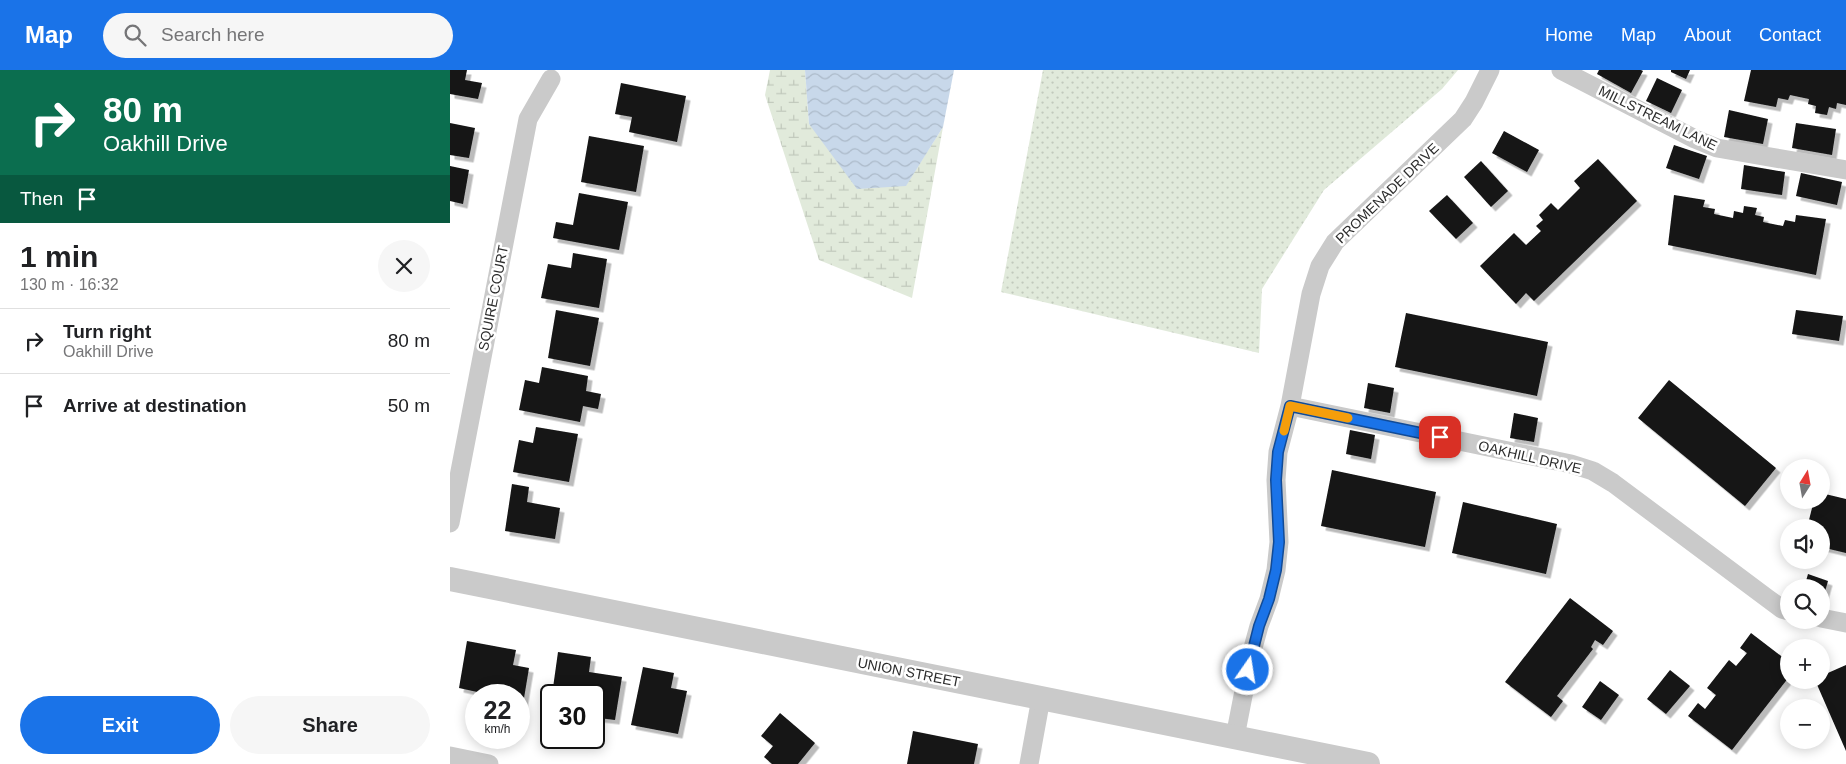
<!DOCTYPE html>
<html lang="en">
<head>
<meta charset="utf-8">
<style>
  :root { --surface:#fff; --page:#f6f6f6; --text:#202124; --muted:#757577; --line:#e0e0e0; --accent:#1a73e8 }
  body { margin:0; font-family:Helvetica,sans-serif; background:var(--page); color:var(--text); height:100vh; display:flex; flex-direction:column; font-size:19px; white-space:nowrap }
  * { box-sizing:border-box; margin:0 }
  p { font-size:16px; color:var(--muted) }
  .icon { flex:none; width:28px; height:28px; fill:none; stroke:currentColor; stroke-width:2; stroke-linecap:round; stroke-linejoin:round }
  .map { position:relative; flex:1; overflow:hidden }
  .side { display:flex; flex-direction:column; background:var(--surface); width:450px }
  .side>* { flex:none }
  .guide { background:#0b6e4f; color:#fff; overflow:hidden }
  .needle { width:32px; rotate:11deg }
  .buttons { position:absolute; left:1330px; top:389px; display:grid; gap:10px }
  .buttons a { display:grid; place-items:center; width:50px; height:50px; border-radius:50%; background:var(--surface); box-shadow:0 2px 12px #0003; font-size:25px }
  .speed { position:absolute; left:15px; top:614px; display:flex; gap:10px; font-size:25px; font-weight:700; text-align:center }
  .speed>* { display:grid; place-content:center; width:65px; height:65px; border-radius:50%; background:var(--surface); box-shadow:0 2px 12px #0003; line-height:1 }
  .speed small { font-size:12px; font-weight:400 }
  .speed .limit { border:2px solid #111; border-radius:8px; background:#fff; color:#111 }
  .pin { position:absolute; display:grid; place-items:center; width:42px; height:42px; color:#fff; margin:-21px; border-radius:10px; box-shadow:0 2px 8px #0006 }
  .me { position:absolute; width:55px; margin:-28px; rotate:13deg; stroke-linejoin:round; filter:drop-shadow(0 0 4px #0008) }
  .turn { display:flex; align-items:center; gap:18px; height:105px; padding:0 20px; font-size:22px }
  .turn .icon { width:65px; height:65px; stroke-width:2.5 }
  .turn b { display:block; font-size:35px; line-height:42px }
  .then { display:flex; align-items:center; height:48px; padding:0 20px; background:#0003; gap:10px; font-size:19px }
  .round { display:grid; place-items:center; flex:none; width:52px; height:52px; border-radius:26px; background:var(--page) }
  .head { display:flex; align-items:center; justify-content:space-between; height:85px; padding:0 20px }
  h1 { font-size:30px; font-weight:800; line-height:38px }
  .action { display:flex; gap:10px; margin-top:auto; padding:10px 20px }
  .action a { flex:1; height:58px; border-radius:30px; background:var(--accent); color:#fff; font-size:20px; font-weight:800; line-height:58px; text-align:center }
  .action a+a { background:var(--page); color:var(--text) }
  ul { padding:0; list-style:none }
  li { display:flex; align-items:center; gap:15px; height:65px; padding:0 20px; border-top:1px solid var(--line) }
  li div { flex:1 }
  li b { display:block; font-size:19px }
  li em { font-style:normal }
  header { display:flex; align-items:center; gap:30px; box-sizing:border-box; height:70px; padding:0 25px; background:var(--accent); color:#fff }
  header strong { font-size:24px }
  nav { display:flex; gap:28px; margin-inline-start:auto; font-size:18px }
  .search { width:350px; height:45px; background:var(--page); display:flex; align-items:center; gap:12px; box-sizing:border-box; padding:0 18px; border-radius:28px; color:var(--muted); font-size:19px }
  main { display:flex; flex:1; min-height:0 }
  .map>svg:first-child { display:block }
</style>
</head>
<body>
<header>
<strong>Map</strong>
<div class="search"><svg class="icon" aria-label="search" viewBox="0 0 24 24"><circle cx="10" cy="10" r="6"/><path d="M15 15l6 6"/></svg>Search here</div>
<nav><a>Home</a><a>Map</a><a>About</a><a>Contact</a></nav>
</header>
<main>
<section class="side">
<div class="guide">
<div class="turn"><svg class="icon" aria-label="right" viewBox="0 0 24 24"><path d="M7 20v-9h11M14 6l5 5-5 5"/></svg><div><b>80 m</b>Oakhill Drive</div></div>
<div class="then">Then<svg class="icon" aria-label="arrive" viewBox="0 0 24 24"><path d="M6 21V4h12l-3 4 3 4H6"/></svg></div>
</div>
<div class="head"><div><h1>1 min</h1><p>130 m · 16:32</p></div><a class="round"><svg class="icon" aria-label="close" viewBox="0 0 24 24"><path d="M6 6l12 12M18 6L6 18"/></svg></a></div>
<ul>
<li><svg class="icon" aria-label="right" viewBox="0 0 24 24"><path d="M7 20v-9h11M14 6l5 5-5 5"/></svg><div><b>Turn right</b><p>Oakhill Drive</p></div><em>80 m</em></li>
<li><svg class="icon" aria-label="arrive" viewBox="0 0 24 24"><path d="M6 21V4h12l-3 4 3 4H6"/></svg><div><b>Arrive at destination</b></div><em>50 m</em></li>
</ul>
<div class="action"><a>Exit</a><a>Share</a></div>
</section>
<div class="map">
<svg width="1396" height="694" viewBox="0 0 1396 694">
  <defs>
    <pattern id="grass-dots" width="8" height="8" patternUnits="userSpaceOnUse" patternTransform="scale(1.25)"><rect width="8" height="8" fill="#e1eadb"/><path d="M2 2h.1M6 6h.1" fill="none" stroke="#c1c9bc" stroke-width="1.8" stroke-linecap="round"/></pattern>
    <pattern id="wetland-marsh" width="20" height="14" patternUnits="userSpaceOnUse" patternTransform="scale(1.25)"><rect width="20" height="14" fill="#e1eadb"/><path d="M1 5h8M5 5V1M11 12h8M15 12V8" fill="none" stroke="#c1c9bc"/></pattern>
    <pattern id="water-waves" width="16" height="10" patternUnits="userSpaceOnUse" patternTransform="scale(1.25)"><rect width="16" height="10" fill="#c8d8ea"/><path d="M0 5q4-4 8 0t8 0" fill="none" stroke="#acbac9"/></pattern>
    <filter id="shadow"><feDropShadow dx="4.5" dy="4.5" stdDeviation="0" flood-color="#0004"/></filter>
  </defs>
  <rect width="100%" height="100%" fill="#fff"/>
  <path fill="url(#grass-dots)" d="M593 0H1008L992 19 874 120 812 219 809 283 551 222Z"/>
  <path fill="url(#wetland-marsh)" d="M320 0H355L359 54 456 115 493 57 462 228 369 190 315 25Z"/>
  <path fill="url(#water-waves)" d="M355 0H504L493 57 456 116 407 119 359 54Z"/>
  <path fill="#141414" filter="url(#shadow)" d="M0 0H17L15 10 32 13 28 29 0 24Z
    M1149 0H1191L1193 1 1181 23 1147 4Z
    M1221 0H1240L1236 9 1221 2Z
    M1301 0H1396V35L1387 33 1386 39 1379 37 1377 45 1365 43 1366 36 1358 34 1359 29 1340 25 1338 30 1328 28 1326 37 1294 31Z
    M1207 8 1232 20 1221 43 1196 31Z
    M171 13 236 26 227 72 179 62 182 47 165 44Z
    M1279 40 1318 49 1313 74 1274 67Z
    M0 53 25 58 19 88 0 85Z
    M1346 53 1386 59 1382 85 1342 78Z
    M1054 61 1089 80 1077 102 1042 83Z
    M139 66 194 76 186 122 131 112Z
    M1224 75 1257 86 1249 109 1216 98Z
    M1148 89 1187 131 1084 231 1076 223 1066 234 1030 196 1064 163 1076 175 1091 161 1086 156 1093 150 1089 145 1101 133 1108 140 1130 118 1124 111Z
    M1031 91 1058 121 1041 137 1014 107Z
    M1294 95 1335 102 1332 125 1291 119Z
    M0 96 19 100 13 134 0 131Z
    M1351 103 1392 112 1387 135 1346 126Z
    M129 123 178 132 169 180 103 168 106 152 123 155Z
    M997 125 1023 153 1006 169 979 141Z
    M1224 125 1255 130 1253 137 1265 139 1264 144 1283 148 1284 141 1293 143 1294 136 1307 138 1305 145 1314 147 1313 152 1333 156 1335 150 1345 152 1346 145 1376 149 1366 205 1218 175Z
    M123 183 157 189 149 238 91 228 98 194 121 198Z
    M106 240 149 248 140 296 98 288Z
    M1346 240 1393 246 1389 271 1342 264Z
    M956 243 1098 272 1087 326 945 297Z
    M92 297 138 306 136 321 151 324 148 339 133 336 130 352 69 340 75 310 89 313Z
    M1219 310 1326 398 1295 436 1188 348Z
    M918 313 944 318 940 343 914 338Z
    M1064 343 1088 348 1084 372 1060 368Z
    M86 357 128 364 119 412 63 402 69 370 83 373Z
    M900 360 925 365 921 389 896 384Z
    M882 400 986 422 975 477 871 456Z
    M62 414 79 417 77 432 110 438 105 469 55 461Z
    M1371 423 1396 429V483L1371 477V458H1357L1364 430H1371Z
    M1013 432 1107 454 1096 504 1002 483Z
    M1358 504 1378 511 1372 532 1371 518H1354Z
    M1120 528 1163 561 1153 575 1145 570 1141 577 1143 579 1107 626 1113 631 1101 647 1055 612Z
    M1301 563 1339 592V607L1282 680 1238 646 1248 633 1255 639 1266 625 1257 618 1279 590 1286 596 1297 583 1290 578Z
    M17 571 66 580 63 595 79 598 71 646H69V625H41L9 618Z
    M108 582 141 587 139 602 172 607 165 650 149 648 146 662H144V625H102Z
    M1396 595V681L1365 610H1371V606Z
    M193 597 224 603 221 618 237 621 228 664 181 655Z
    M1220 600 1240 616 1216 644 1197 629Z
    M1150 611 1169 625 1151 650 1132 637Z
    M330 643 365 673 348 694H322L314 687 323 676 311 666Z
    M463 661 528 674 524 694H457Z"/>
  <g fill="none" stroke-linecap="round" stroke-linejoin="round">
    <path stroke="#cacaca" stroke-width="19" d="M1111 0 1245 69 1267 78 1396 100
      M840 336 1121 394 1143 401 1163 413 1317 528 1332 539 1339 541
      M0 453 78 49 101 9
      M1371 548 1396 553
      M785 667 801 585 809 556 819 529 826 500 829 472 826 410 828 382 840 336 861 224 870 196 885 172 1013 49 1024 32 1040 0
      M0 686 39 694
      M579 694 591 628"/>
    <path stroke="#cacaca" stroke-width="24" d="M0 509 918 694"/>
  </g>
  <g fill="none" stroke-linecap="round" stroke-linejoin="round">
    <g stroke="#114b97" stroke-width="12">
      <path id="route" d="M798 600 809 556 819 529 826 500 829 472 826 410 828 382 840 336 990 367"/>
    </g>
    <use href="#route" stroke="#1a73e8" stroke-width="9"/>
    <path stroke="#f59e0b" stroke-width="9" d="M834 361 840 336 898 348"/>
  </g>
  <g text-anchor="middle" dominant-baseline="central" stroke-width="5" stroke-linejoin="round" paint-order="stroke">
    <g font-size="14" fill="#2d2d2d" stroke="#fff">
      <text transform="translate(1208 48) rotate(26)">MILLSTREAM LANE</text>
      <text transform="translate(937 123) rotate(-44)">PROMENADE DRIVE</text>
      <text transform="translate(43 228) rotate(-79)">SQUIRE COURT</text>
      <text transform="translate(1080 387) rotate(13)">OAKHILL DRIVE</text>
      <text transform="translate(459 602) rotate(11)">UNION STREET</text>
    </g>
  </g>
</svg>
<div class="buttons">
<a><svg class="needle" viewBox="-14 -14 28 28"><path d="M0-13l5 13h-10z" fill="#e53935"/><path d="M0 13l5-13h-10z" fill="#757577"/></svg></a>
<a><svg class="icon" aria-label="sound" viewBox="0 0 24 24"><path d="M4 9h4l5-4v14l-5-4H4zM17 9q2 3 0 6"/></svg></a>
<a><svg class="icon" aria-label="search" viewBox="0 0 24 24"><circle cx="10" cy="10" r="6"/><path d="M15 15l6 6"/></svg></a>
<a>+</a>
<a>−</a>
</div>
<div class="speed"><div>22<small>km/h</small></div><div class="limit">30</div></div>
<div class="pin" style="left:990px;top:367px;background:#d93025"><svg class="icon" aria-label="arrive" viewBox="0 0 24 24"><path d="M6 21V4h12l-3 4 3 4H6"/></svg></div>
<svg class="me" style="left:798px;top:600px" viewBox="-20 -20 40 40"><circle r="17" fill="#1a73e8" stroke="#fff" stroke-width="3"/><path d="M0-11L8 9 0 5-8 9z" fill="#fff"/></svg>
</div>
</main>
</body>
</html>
